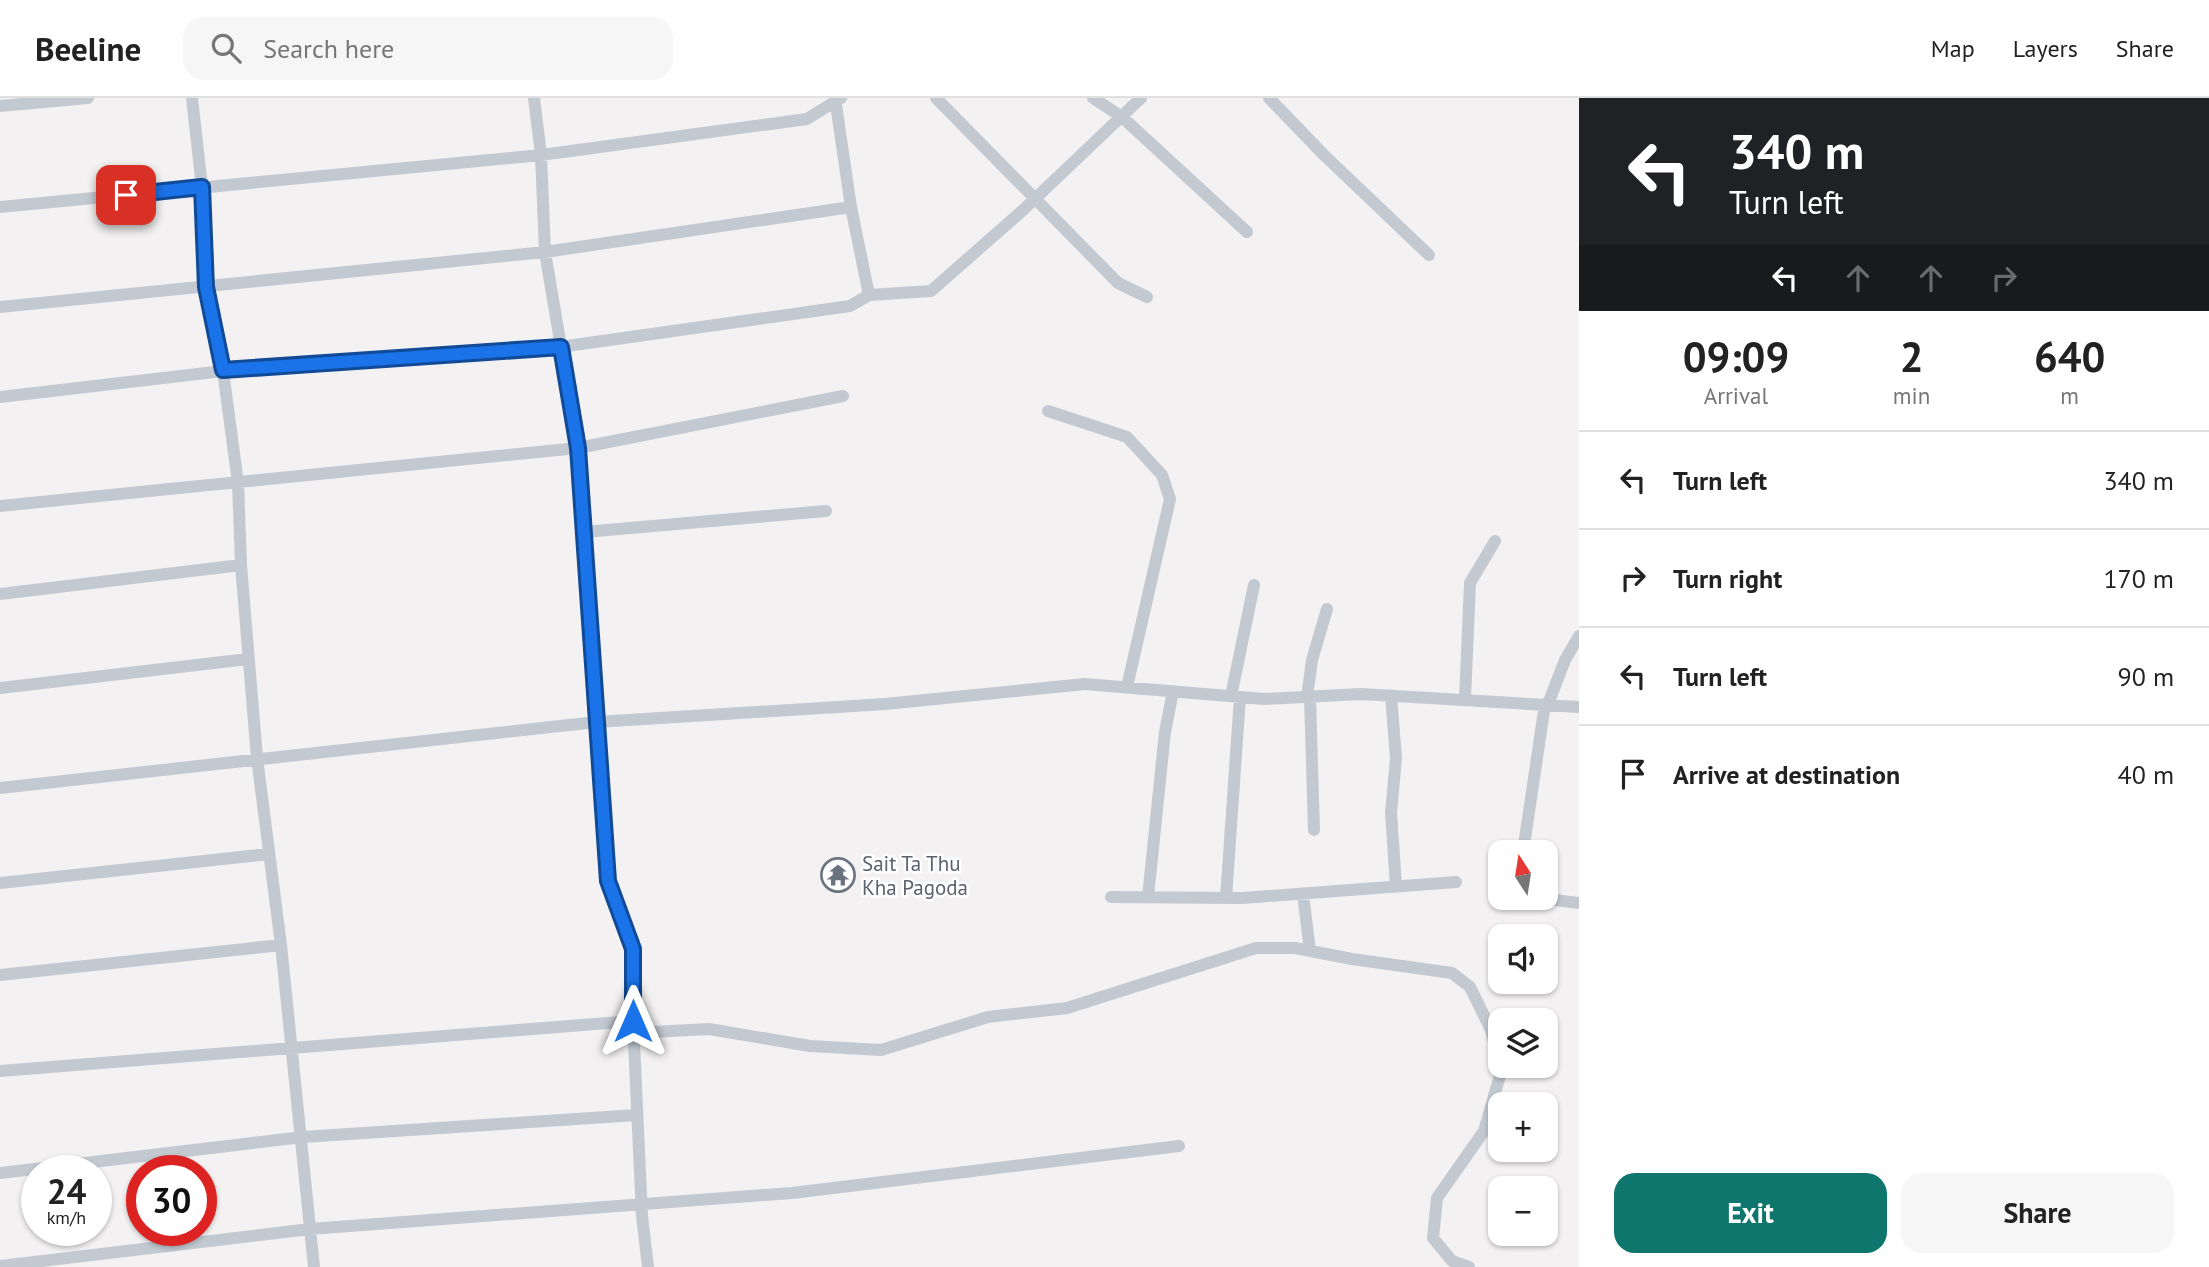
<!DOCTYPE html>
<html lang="en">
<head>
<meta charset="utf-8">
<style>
  :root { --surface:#fff; --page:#f6f6f6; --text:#222; --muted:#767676; --line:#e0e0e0; --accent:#0f766e }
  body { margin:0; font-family:"PT Sans",sans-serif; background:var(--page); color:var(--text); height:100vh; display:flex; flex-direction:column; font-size:26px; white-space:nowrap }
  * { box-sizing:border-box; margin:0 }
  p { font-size:23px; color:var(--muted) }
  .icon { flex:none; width:38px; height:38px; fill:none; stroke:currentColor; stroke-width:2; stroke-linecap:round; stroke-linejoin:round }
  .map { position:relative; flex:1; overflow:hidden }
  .side { display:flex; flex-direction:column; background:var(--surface); width:630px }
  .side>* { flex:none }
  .hud { background:#202124; color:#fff; overflow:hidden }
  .needle { width:46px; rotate:348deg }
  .buttons { position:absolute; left:1488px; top:742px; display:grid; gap:14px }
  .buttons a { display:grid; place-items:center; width:70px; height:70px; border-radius:14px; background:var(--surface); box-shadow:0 2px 5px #0004; font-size:35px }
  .speed { position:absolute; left:21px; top:1057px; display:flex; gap:14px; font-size:35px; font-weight:700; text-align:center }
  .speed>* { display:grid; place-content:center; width:91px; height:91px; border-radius:50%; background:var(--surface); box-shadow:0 2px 5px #0004; line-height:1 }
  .speed small { font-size:18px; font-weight:400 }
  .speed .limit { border:10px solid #d22; background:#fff; color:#111 }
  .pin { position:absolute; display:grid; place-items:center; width:60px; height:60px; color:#fff; margin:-30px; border-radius:14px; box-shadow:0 4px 10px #0006 }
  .me { position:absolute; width:77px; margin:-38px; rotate:0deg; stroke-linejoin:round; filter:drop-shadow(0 0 5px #0008) }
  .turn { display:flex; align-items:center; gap:24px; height:147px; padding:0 35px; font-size:32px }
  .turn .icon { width:91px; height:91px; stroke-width:2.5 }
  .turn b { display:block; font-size:49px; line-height:60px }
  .lanes { display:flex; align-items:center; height:66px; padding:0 35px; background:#0003; justify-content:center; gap:35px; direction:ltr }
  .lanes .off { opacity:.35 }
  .eta { display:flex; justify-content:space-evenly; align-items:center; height:119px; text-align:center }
  .eta b { font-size:42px; font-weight:800; line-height:49px }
  .button { display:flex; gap:14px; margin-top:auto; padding:14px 35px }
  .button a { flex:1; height:80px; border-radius:21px; background:var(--accent); color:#fff; font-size:28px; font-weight:800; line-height:80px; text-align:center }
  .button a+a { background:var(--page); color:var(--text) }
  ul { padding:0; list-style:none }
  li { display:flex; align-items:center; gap:21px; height:98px; padding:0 35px; border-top:2px solid var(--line) }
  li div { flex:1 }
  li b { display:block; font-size:26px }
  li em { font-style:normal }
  header { display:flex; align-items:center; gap:42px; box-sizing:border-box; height:98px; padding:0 35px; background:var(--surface); border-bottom:2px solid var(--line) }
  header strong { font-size:33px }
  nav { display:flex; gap:38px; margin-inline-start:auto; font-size:24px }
  .search { width:490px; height:63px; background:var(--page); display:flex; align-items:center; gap:18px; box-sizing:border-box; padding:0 24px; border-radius:21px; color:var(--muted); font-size:26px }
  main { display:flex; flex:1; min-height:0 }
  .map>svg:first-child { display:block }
</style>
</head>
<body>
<header>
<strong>Beeline</strong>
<div class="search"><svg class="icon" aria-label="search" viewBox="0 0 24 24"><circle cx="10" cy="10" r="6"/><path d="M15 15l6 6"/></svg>Search here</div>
<nav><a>Map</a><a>Layers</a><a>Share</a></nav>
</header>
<main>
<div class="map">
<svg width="1579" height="1169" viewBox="0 0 1579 1169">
  <rect width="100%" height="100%" fill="#f3f1f1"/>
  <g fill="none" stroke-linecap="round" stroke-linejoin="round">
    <path stroke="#c2c9d1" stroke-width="12" d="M192 0 202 89 206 189 223 273 238 385 241 467 257 660 281 847 314 1169
      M534 0 541 57 545 154 578 350 608 783 633 851V923L642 1118 648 1169
      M835 0 851 109 869 197 931 193 1023 112 1141 0
      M936 0 1118 185 1147 199
      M1093 0 1122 19 1247 134
      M1269 0 1324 57 1429 157
      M0 8 88 0
      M0 109 541 57 807 21 841 0
      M0 209 545 154 851 109
      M0 299 223 273 560 249 850 208 869 197
      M1048 313 1127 339 1162 377 1170 401 1127 589
      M0 408 578 350 843 298
      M584 434 826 413
      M0 496 241 467
      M0 590 248 561
      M1231 598 1254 487
      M1391 598 1396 660 1391 715 1396 788
      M1307 599 1312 562 1327 511
      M1310 599 1314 732
      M1465 601 1470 485 1495 443
      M1548 606 1565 562 1579 538
      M0 690 596 624 885 606 1085 586 1264 601 1361 596 1579 609
      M1523 754 1545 606
      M0 785 269 756
      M1303 796 1310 853
      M1111 799 1242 800 1456 784
      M1148 799 1165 634 1173 593
      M1226 800 1240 599
      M1539 800 1579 805
      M0 877 281 847
      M633 935 709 931 810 948 881 952 988 919 1067 910 1256 850H1295L1352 861 1452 875 1470 889 1491 932 1500 968
      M0 973 633 923
      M0 1075 303 1039 637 1017
      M0 1168 310 1131 792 1095 1179 1048
      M1469 1169 1452 1163 1433 1140 1437 1100 1484 1033 1501 974 1500 968"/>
  </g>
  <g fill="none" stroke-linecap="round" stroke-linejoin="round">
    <g stroke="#114b97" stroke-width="18">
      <path id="route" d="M126 97 202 89 206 189 223 272 561 249 578 350 608 783 633 851V923"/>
    </g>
    <use href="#route" stroke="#1a73e8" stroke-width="12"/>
  </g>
  <defs>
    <g id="temple-ring" transform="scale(1.75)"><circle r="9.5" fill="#fff" stroke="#6b7280" stroke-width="1.5"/><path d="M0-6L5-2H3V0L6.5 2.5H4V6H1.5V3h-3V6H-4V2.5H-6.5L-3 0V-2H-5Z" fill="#6b7280"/></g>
  </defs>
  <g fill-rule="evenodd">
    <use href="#temple-ring" x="838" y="777"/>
  </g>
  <g text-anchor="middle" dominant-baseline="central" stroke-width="5" stroke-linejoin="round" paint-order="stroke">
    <g font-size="21" fill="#5b616d" stroke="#fff" text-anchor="start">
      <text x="862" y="765">Sait Ta Thu<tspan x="862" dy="24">Kha Pagoda</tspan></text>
    </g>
  </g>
</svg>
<div class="buttons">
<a><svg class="needle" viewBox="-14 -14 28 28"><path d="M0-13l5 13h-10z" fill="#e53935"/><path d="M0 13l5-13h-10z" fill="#767676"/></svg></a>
<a><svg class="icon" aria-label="sound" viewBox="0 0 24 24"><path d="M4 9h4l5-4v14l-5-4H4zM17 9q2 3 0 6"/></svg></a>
<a><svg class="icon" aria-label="layers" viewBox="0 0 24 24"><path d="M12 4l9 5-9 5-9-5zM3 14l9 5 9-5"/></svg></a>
<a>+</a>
<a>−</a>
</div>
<div class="speed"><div>24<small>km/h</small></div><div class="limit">30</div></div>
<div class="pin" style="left:126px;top:97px;background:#d93025"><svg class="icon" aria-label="arrive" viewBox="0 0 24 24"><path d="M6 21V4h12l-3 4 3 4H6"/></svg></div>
<svg class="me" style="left:633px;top:923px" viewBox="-20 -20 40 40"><path d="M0-17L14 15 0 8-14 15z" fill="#1a73e8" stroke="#fff" stroke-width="4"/></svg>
</div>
<section class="side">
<div class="hud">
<div class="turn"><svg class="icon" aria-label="left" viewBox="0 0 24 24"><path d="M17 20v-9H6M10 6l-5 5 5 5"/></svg><div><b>340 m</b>Turn left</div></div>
<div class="lanes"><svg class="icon" aria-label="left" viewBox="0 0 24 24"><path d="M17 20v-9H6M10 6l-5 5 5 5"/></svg><svg class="icon off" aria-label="ahead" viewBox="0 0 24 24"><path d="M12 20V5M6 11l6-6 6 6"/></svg><svg class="icon off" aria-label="ahead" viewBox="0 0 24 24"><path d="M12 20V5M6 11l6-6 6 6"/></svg><svg class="icon off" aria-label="right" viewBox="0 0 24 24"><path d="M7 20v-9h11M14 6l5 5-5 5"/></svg></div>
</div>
<div class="eta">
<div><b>09:09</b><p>Arrival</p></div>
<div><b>2</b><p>min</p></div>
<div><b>640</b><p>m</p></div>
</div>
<ul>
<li><svg class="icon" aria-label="left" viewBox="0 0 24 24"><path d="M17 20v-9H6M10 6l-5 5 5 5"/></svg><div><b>Turn left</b></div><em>340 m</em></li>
<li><svg class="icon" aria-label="right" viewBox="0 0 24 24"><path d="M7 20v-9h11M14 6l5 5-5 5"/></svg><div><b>Turn right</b></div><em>170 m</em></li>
<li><svg class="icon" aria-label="left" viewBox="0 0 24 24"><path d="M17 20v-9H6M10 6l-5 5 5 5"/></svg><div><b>Turn left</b></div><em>90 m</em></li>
<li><svg class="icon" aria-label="arrive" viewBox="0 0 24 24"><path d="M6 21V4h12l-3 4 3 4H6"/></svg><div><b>Arrive at destination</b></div><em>40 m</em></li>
</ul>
<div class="button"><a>Exit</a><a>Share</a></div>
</section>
</main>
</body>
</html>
